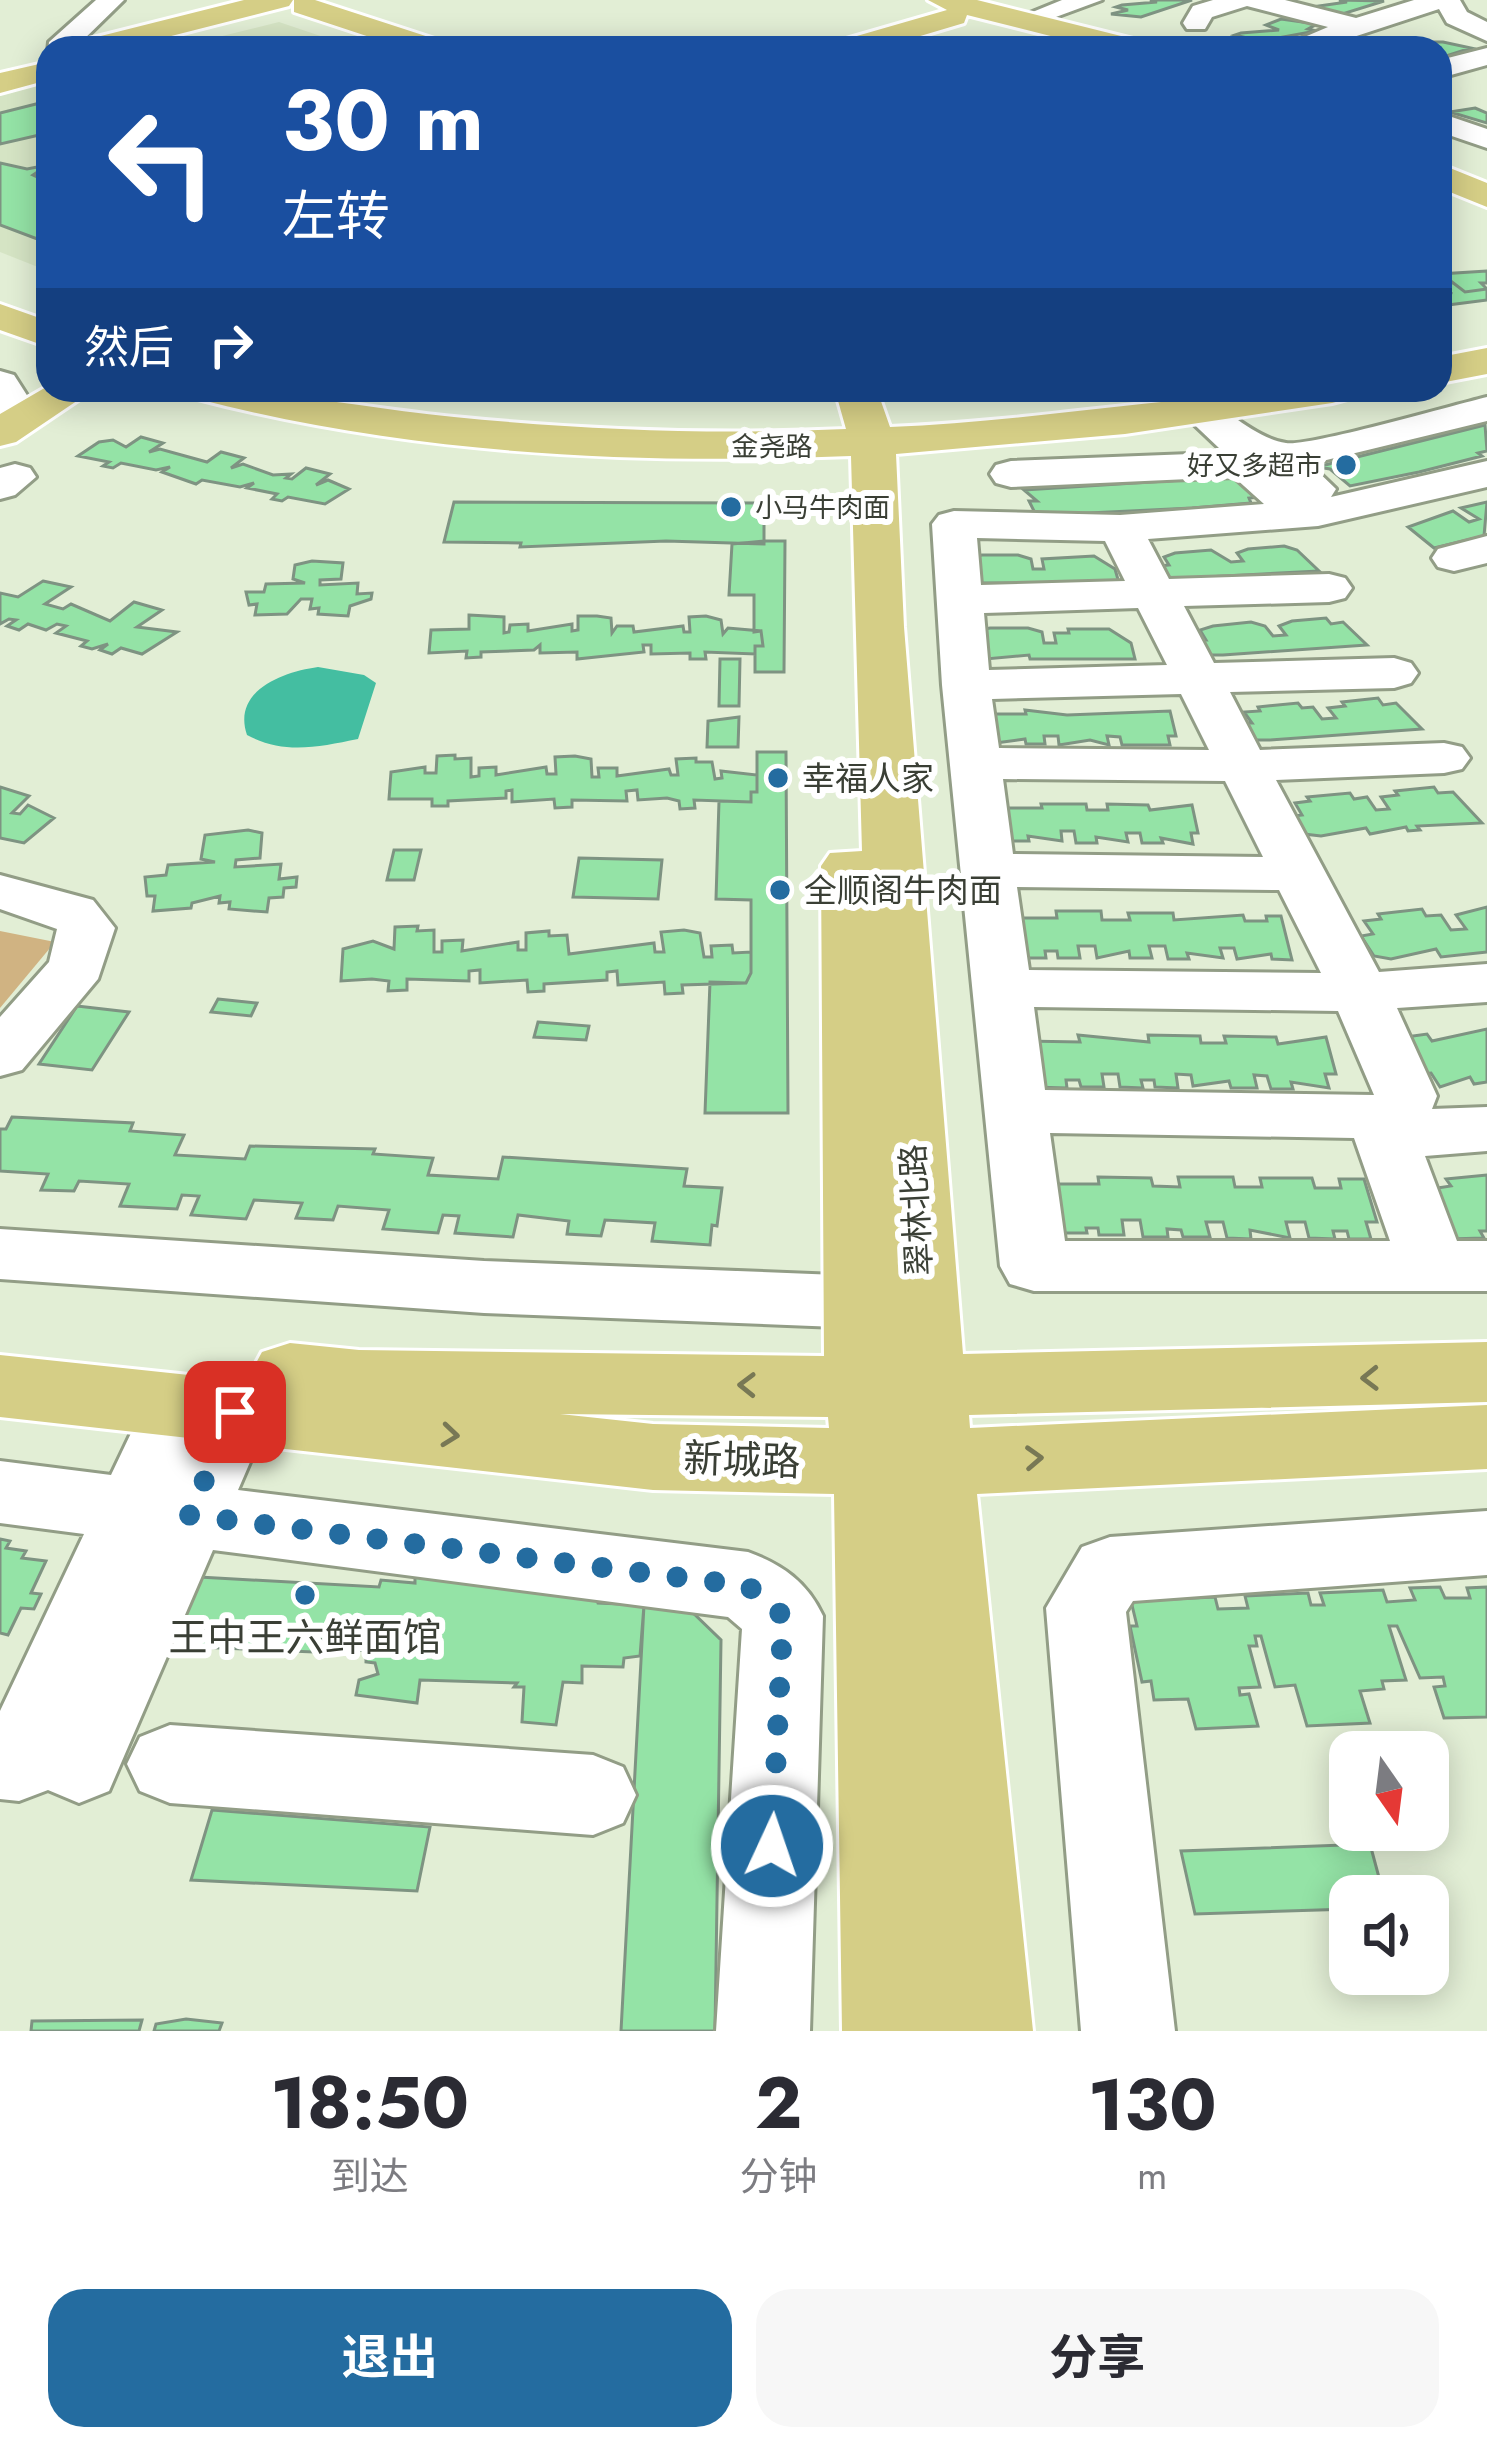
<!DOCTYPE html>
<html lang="zh">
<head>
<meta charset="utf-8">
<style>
  :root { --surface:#fff; --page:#f7f7f7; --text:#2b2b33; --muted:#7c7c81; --accent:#246ca0 }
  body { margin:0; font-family:Jost,"Noto Sans SC",sans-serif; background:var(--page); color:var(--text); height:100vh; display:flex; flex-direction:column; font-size:45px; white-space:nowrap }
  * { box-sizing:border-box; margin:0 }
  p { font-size:39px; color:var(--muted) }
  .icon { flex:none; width:66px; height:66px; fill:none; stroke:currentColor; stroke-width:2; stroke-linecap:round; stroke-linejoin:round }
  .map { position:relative; height:2031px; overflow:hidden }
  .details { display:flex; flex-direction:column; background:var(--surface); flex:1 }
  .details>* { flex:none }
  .banner { position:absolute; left:36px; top:36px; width:1416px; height:366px; border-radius:36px; box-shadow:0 6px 30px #0003; background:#1a4fa0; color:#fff; overflow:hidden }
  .needle { width:78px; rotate:166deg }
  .tools { position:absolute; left:1329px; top:1731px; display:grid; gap:24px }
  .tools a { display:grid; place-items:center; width:120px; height:120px; border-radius:24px; background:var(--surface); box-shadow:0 6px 30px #0003; font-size:60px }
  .pin { position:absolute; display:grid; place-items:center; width:102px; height:102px; color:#fff; margin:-51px; border-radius:24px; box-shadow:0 6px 18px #0006 }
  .me { position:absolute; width:132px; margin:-66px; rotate:3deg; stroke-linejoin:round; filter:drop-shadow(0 0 9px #0008) }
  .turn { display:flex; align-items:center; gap:42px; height:252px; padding:0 48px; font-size:54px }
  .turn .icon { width:156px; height:156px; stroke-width:2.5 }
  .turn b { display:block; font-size:84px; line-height:102px }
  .then { display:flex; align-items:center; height:114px; padding:0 48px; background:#0003; gap:24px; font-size:45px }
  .eta { display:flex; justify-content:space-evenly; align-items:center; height:204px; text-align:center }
  .eta b { font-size:72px; font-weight:700; line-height:84px }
  .button { display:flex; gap:24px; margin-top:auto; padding:24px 48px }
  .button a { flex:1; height:138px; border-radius:36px; background:var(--accent); color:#fff; font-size:48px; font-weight:700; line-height:138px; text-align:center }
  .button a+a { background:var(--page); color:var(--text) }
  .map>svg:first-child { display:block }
</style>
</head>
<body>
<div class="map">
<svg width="1487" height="2031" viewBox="0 0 1487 2031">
  <rect width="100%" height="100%" fill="#e2eed5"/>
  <path fill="#d5e4c4" d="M279 22 356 48H173Z
    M48 79V271L0 252V90Z"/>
  <path fill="#d0b382" d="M0 931 55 942 0 1008Z"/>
  <path fill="#44bea1" d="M318 667 364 675 376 683 358 739C318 747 284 755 247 735 232 691 282 672 318 667Z"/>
  <path fill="#94e3a6" stroke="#7e9382" stroke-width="3" d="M1150 0H1192L1141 17 1111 14 1128 10 1116 7 1122 5 1157 2Z
    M1339 0 1384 1 1336 16 1312 7 1347 2Z
    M1281 19 1317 24 1308 29 1316 31 1278 38 1289 41 1280 44 1253 47 1230 42 1247 38 1235 35 1241 33 1279 30 1266 25Z
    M1418 42H1443L1471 48 1440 58V48Z
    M48 101V133L0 144V113Z
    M1475 108 1487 113V123L1450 112Z
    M0 163 27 169 48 165 33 175 48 182V243L0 225Z
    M1487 271V283H1481L1487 289 1465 292 1452 282 1445 288 1452 294 1440 291V274Z
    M1452 282 1465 292 1487 289V300L1440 306V291L1452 294 1445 288Z
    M1485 425 1487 451 1478 453 1482 456 1419 472 1350 486 1330 469 1317 467Z
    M141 437 163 443 149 452 160 449 207 462 221 452 244 458 231 468 243 464 273 475 291 474 286 478 292 479 306 468 330 474 316 485 328 480 349 489 325 504 288 497 282 501 272 499 277 494 247 488 254 483 240 487 202 480 196 484 162 472 170 467 156 470 121 463 113 468 103 466 109 462 78 456 99 442 113 440 126 447Z
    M1245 476 1262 497 1249 498 1251 503 1192 508 1047 515 1035 513 1029 501H1037L1024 490Z
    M454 502 764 503V544L666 541 520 547 521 543 444 542Z
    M1487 502 1484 536 1434 548 1408 527 1453 511 1469 522 1479 519 1461 508Z
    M764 541H785L784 672H755V646H763L761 631 754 632V595H729L732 544Z
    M1284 546 1297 550 1319 571 1168 579 1159 566 1169 565 1164 557 1175 553 1211 550 1231 562 1243 561 1237 553 1248 549Z
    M982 555H1018L1031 559 1033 569H1044L1042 559 1094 556 1115 569 1119 583H978L967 558Z
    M312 561 343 563 341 579 320 580V585L358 583 357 594 372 593 371 599 350 606 348 616 318 614 319 608 310 609 312 599H301L287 614 255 615 257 604 249 605 246 592H264L266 584 305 583 293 579 295 565Z
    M43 581 71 587 45 604 63 609 71 604 110 621 134 602 162 610 137 627 177 632 142 654 121 648 112 654 100 650 108 644 92 649 81 646 87 641 56 633 66 626 57 624 46 630 28 624 19 630 7 626 16 620 9 619 0 624V593L18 597Z
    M469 615 504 617V633L509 632 510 625 528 624V631L572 624V631L578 630V616H597L611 618 612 633 617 626H633L634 632 683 626 684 632H690L689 617 706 616 721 620 723 634 728 628 761 631 763 646H755V654L705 652 706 659H690V653L651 654V645H643L644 652 577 659V652L540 653V645L534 650 481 652V657L466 658 467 651 429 653 431 630 469 629Z
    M1326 618 1331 624 1343 622 1367 645 1223 655H1209L1199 640H1206L1200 630 1213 626 1251 622 1265 626 1273 636 1286 635 1279 626 1292 621Z
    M990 628H1028L1042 632 1044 643H1056L1054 633H1069L1068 629H1109L1131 643 1135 659H1030L1029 655 986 659 975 631Z
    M720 659H740L739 706H719Z
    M1378 698 1383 705 1396 703 1422 729 1270 740H1255L1244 723H1252L1244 712 1260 711 1258 707 1298 703 1302 708 1313 707 1322 719 1336 718 1328 708 1345 706 1342 702Z
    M1025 710 1067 715 1170 711 1176 736H1168L1170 745H1122L1120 737 1107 736 1109 745 1090 740 1059 745 1058 736H1044L1045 744H1026L1025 739 988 744 986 714H1026Z
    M739 717 738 747H707L708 721Z
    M757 752H786L788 1113H705L710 982 746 983 751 973V900L716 899 719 801 751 802V792H757Z
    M455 755V759L471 758V777L479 776V768L496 767V775L546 767 547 774H556L555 757 575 756 591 759 592 777H599L598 768H617V776L669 769 671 775H678L676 759 696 758V762H712L715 779 722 778 721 771 757 775V792H751V802L694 800 695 808 680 809 679 801 667 798 638 800 637 790 626 791 627 801 572 800V807L555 808 554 799 512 802V790L506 791V798L448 801V806H432V799H389L391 772 425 767V773H436L437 756Z
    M0 787 29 796 12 813 20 814 28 805 54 818 24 843 0 838Z
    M1434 787 1438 793 1453 792 1482 823 1417 826 1420 830 1408 831 1406 827 1370 834 1366 828 1321 836 1304 834 1293 816 1302 815 1295 803 1310 801 1307 797 1350 793 1354 799 1367 797 1376 810 1389 809 1381 797 1398 795 1395 791Z
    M1041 804H1086L1087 810H1108L1107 804 1148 805 1150 810 1192 805 1198 833H1191L1193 844 1161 838 1163 843H1142L1140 833H1126L1128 842 1096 837 1097 843H1076L1074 831H1061L1062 841 1028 836 1029 841H1000L999 808H1042Z
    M248 830 262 833 260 858 236 860 235 867 281 864 279 879 297 877 296 887 284 888 283 897 269 898 267 912 229 909 230 902 219 903 220 896 192 903 191 908 153 911 155 896H147L145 877 166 875 168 865 215 862 201 859 205 835Z
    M394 850H421L414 880H387Z
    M579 858 662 860 658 899 573 897Z
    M1487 907V952L1441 957 1436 949 1391 959 1374 956 1361 936 1373 934 1364 921 1381 919 1378 914 1422 909 1426 916 1441 915 1451 930 1466 929 1456 915Z
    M1056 911H1101L1102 920H1130L1128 913H1173L1174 920 1243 915 1245 921H1267L1266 916H1281L1292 960 1272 959 1271 954 1237 959 1234 948H1220L1223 958 1187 953 1189 959H1168L1165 946H1149L1152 958H1130L1129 951 1097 958 1095 946H1078L1080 958H1058L1057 951H1045L1046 958H1018L1010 918H1057Z
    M418 926 417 931 434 930V952H442V941L463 940 462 951 518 942V950H526V933L549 931V936L567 935 569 954 654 943 655 952H664L661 932 684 930 700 933 704 957H712L711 946 732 945 733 953 751 952V973L746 983 682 985 683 993 665 994 664 982 618 985 617 971 607 972V980L544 984V991L528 992 527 980 480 983V970L469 971V981L407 979V990L388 991 389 981 372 979 341 981 343 949 373 941 394 949 395 927Z
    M218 999 257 1003 251 1016 211 1012Z
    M77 1006 129 1012 92 1070 39 1064Z
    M538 1022 589 1026 586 1040 534 1037Z
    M1487 1029V1082L1474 1084 1470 1077 1440 1087 1431 1073 1421 1074 1399 1038 1427 1034 1432 1041Z
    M1078 1035 1149 1042 1148 1035 1200 1036 1201 1043H1226L1224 1036 1276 1037 1278 1044 1326 1037 1336 1074H1325L1329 1088 1291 1082 1293 1089H1271L1267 1076 1254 1075 1257 1088H1231L1229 1081 1193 1086 1191 1075 1176 1074 1178 1088 1155 1087 1154 1080H1141L1143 1088 1120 1087 1118 1074H1102L1104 1087H1081L1079 1080H1066L1067 1088 1033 1087 1025 1041 1080 1042Z
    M12 1117 133 1123 130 1131 184 1135 175 1155 245 1159 250 1146 375 1149 373 1154 433 1158 428 1175 498 1179 503 1157 687 1169 684 1186 722 1188 717 1226 712 1225 710 1245 652 1241 655 1223 605 1220 601 1236 567 1234 569 1221 518 1215 513 1237 455 1233 459 1216 443 1215 438 1233 383 1229 389 1210 338 1206 333 1220 296 1218 302 1203 254 1200 246 1219 191 1215 199 1196 182 1195 177 1209 120 1206 129 1184 79 1181 74 1191 41 1190 48 1174 0 1171V1129H6Z
    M1487 1175V1231H1480L1484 1238 1448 1239 1431 1189 1451 1186 1446 1179Z
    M1098 1177 1151 1178 1153 1186 1180 1187 1178 1177H1233L1235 1187H1262L1260 1178H1312L1315 1188H1341L1339 1179H1364L1377 1222H1366L1371 1239H1349L1347 1231H1333L1335 1239 1309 1238 1305 1222H1286L1290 1238 1250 1230 1251 1239 1227 1238 1223 1222H1206L1210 1237H1183L1181 1230 1167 1229 1168 1237H1143L1140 1220H1122L1124 1235H1099L1098 1228H1086L1087 1233H1052L1045 1184H1099Z
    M0 1539 10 1541 6 1548 26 1551 22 1558 46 1561 31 1593 41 1594 34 1609 21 1608 8 1635 0 1633Z
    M199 1577 379 1587 381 1580 415 1583V1577L566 1585 595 1594 598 1603 644 1605 640 1656 624 1658 623 1667 582 1666V1683L563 1682 556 1725 522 1722 524 1687H514L517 1683 420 1680 417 1703 356 1695 359 1680 378 1674 375 1663 366 1662V1650L333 1652 331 1638 312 1641 313 1652 175 1646Z
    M1440 1587 1445 1598H1470L1467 1588 1487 1587V1717L1444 1718 1434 1687 1445 1686 1443 1677 1420 1678 1397 1626H1389L1406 1680 1382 1681 1384 1689 1360 1691 1370 1723 1307 1726 1295 1685 1275 1687 1261 1636H1255L1257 1646H1249L1260 1687 1239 1688 1240 1695 1249 1694 1258 1726 1196 1729 1188 1699 1154 1700 1151 1681 1142 1682 1130 1626H1137L1131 1601 1215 1597 1218 1609 1248 1608 1245 1596 1308 1593 1311 1605H1324L1320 1593 1383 1590 1387 1602 1415 1600 1410 1588Z
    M644 1605 691 1611 721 1640 715 2031H621Z
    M212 1810 430 1827 417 1891 191 1880Z
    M1370 1844 1384 1896H1350V1909L1195 1914 1181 1851Z
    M186 2019 222 2023 219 2031H154L156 2024Z
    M142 2020 139 2031H31L32 2021Z"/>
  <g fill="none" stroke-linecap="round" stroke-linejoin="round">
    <g stroke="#929d86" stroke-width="6">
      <path id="minor" d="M96 0H124L75 48 48 52 49 42Z
        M1062 0H1102L1026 28 1013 20Z
        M1213 0H1285L1356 18 1414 0H1460L1467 12 1487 22V41L1447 23 1439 9 1320 48 1281 47 1328 27 1247 6 1212 17 1205 29H1187L1183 23 1193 6Z
        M1487 48V65L1440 78V60Z
        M1440 113 1487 129V148L1440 132Z
        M0 371 14 375 30 400 14 418 0 422Z
        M1487 397V421L1310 464 1336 489 1331 497 1487 461V487L1318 526 1148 539 1169 579 1329 574 1345 578 1352 588 1345 598 1329 602 1184 606 1214 663 1394 658 1411 663 1418 673 1411 683 1394 688 1230 692 1260 750 1444 743 1462 747 1470 758 1462 769 1444 773 1276 780 1379 972 1487 964V1002L1397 1008 1437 1096 1432 1109 1487 1107V1151L1425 1156 1457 1241H1487V1291H1034L1010 1284 1000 1266 942 685 932 524 939 515 954 511 1120 515 1264 504 1234 477 1011 487 996 483 990 474 996 465 1011 461 1216 453 1219 448 1181 412 1187 404C1222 395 1245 436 1286 443 1308 447 1454 405 1487 397ZM977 538 1105 541 1125 581 981 585ZM1138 608 1167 665 989 670 984 613ZM1181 694 1209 750 999 748 992 699ZM1003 779 1225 781 1263 857 1013 854ZM1017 887 1279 890 1321 973 1029 970ZM1034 1007 1338 1011 1374 1095 1045 1090ZM1050 1133 1354 1138 1390 1241H1065Z
        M15 464 30 468 36 477 15 495 0 499V468Z
        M1487 536V563L1454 571 1438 567 1432 558 1438 549Z
        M0 875 93 900 115 928 98 979 22 1070 0 1076V1017L49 962 57 929 0 909Z
        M0 1229 484 1261 862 1276 887 1284 897 1302 887 1320 862 1328 484 1313 0 1279Z
        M180 1376 209 1391 235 1382 261 1391 272 1411 238 1490 748 1552C783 1565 807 1582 823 1616L810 2031H716L742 1629 728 1617 213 1550 109 1791 79 1803 48 1790 19 1801 0 1799V1711L84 1534 0 1523V1461L111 1475 154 1385Z
        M1487 1511V1575L1133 1601 1126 1612 1175 2031H1081L1046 1608 1082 1547 1110 1537Z
        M170 1725 593 1755 623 1767 636 1795 623 1823 593 1835 170 1803 140 1791 127 1764 140 1737Z"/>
    </g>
    <g stroke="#fff" stroke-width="6">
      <path id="major" d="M244 0H293L289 6 124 48H73L77 42Z
        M294 0H315L444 42 448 48H403L294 12Z
        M928 0H977L1145 42 1149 48H1098L967 15 964 23 880 48H832L836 42 947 10Z
        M48 62V80L0 93V73Z
        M1440 164 1487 183V207L1440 188Z
        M0 304 48 321V347L0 330Z
        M1487 348V374L1440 383V357Z
        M48 386 93 390 16 442 0 446V414Z
        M192 390C280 390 366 408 454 417 584 430 716 435 846 429L835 390H877L890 427C1045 421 1198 390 1353 390L1347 399 1332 403 1125 434 896 454 904 627 963 1354 1487 1342V1402L969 1415 970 1428 1487 1405V1469L977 1494 1033 2031H842L834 1494 653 1490 0 1417V1355L255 1382 250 1374 262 1352 290 1343 359 1350 824 1356 821 866 830 853 862 851 851 456C634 465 408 454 198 399ZM560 1414 828 1417 829 1428 653 1424Z"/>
    </g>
    <use href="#minor" fill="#fff" fill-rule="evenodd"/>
    <use href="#major" fill="#d5ce86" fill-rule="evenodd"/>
  </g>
  <defs><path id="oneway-chevron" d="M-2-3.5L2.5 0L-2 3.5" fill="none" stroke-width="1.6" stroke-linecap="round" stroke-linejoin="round" transform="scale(3)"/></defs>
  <g stroke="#787855">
    <use href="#oneway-chevron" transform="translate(1370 1378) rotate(179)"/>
    <use href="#oneway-chevron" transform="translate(747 1385) rotate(-179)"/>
    <use href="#oneway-chevron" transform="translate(450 1435) rotate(6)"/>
    <use href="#oneway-chevron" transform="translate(1034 1458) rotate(-3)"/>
  </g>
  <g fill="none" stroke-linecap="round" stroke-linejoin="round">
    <path stroke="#246ca0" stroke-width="21" stroke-dasharray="0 37.8" d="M235 1412 189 1515 748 1586 783 1616 772 1846"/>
  </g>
  <g fill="#246ca0" stroke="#fff" stroke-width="4.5">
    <circle cx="1346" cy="465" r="12"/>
    <circle cx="731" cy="507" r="12"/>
    <circle cx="778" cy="778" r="12"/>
    <circle cx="780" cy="890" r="12"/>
    <circle cx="305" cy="1595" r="12"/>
  </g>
  <g text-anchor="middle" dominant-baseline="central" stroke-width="12" stroke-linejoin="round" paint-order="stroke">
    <g font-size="27" fill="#3a3f35" stroke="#fff">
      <text x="772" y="446">金尧路</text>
    </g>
    <g font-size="27" fill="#3a3f35" stroke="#fff" text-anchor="end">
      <text x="1322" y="465">好又多超市</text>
      <text x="755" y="507" text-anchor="start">小马牛肉面</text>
    </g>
    <g font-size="33" fill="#3a3f35" stroke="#fff" text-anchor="start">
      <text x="802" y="778">幸福人家</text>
      <text x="804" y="890">全顺阁牛肉面</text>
    </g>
    <g font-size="33" fill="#3a3f35" stroke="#fff">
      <text transform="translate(916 1210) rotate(-93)">翠林北路</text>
    </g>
    <g font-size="39" fill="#3a3f35" stroke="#fff">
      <text transform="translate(742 1460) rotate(2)">新城路</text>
    </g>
    <g font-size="39" fill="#3a3f35" stroke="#fff">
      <text x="305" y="1637">王中王六鲜面馆</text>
    </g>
  </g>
</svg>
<div class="tools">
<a><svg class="needle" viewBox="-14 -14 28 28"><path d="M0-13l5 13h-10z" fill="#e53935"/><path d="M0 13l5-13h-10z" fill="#7c7c81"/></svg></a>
<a><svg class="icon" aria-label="sound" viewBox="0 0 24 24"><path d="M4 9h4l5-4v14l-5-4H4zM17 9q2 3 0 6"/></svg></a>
</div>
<div class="pin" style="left:235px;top:1412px;background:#d93025"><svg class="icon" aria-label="arrive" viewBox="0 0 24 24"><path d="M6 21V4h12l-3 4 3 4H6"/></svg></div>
<svg class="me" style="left:772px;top:1846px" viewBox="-20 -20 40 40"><circle r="17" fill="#246ca0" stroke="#fff" stroke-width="3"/><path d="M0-11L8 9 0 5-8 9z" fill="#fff"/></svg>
<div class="banner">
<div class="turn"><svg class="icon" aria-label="left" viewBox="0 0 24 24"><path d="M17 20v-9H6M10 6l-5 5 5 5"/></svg><div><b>30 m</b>左转</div></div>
<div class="then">然后<svg class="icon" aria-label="right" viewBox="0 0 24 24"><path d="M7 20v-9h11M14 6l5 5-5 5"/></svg></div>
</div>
</div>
<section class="details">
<div class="eta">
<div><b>18:50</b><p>到达</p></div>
<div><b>2</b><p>分钟</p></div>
<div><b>130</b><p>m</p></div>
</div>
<div class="button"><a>退出</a><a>分享</a></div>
</section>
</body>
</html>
